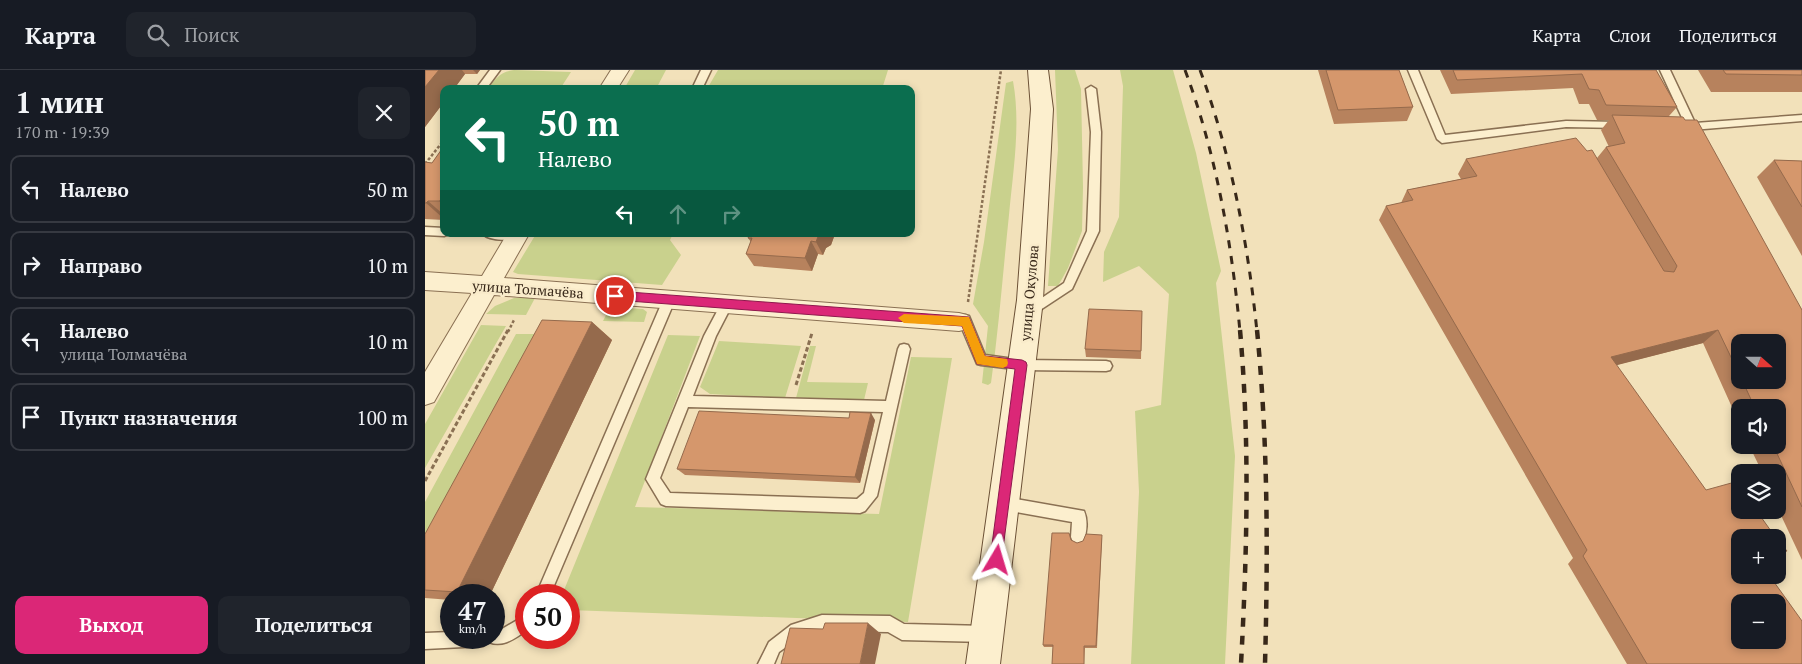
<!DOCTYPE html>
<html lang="ru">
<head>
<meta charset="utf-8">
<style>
  :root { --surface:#171b24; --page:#20242c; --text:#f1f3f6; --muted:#9ea1a6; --line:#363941; --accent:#db2777 }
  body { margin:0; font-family:"PT Serif",serif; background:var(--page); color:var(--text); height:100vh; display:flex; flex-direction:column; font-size:19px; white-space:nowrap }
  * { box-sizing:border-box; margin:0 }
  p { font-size:16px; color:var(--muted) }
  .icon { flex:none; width:28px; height:28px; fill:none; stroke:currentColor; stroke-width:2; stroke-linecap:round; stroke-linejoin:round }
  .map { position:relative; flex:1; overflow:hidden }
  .side { display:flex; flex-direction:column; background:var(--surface); width:425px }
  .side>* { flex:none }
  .banner { position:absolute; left:15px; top:15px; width:475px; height:152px; border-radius:10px; box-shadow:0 2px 8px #0003; background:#0b6e4f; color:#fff; overflow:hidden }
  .needle { width:32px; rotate:111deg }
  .fabs { position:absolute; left:1306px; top:264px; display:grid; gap:10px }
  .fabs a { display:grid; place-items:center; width:55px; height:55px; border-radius:10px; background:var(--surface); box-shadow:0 2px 8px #0003; font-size:25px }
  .speed { position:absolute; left:15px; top:514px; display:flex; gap:10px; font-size:25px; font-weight:700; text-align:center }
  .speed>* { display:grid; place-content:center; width:65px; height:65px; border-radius:50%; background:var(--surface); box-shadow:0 2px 8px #0003; line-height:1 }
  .speed small { font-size:12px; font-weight:400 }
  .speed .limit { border:8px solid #d22; background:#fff; color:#111 }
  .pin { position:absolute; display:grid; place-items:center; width:42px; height:42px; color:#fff; margin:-21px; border:2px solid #fff; border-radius:50%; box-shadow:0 1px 5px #0007 }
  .me { position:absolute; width:55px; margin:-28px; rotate:7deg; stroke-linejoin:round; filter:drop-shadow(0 0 4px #0008) }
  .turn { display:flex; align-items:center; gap:18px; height:105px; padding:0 15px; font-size:22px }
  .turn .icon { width:65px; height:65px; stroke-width:2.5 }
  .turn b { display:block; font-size:35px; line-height:42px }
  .lanes { display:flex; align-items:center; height:48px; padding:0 15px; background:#0003; justify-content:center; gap:25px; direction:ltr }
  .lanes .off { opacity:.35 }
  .round { display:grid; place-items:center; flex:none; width:52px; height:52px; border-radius:10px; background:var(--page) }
  .overview { display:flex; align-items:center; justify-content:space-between; height:85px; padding:0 15px }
  h1 { font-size:30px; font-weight:700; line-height:38px }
  .cta { display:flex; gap:10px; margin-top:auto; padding:10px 15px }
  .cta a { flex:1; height:58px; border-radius:10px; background:var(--accent); color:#fff; font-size:20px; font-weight:700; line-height:58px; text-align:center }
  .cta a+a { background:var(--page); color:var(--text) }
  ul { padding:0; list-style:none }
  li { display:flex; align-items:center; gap:15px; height:68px; margin:0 10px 8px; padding:0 5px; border:2px solid var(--line); border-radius:10px }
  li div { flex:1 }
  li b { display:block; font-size:19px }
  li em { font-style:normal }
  header { display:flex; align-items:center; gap:30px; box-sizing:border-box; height:70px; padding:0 25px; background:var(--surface); border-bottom:1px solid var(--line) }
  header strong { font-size:24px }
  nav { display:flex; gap:28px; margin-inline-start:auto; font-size:18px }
  .search { width:350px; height:45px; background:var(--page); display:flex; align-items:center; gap:12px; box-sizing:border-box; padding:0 18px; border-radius:10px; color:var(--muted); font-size:19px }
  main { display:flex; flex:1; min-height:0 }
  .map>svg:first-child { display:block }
</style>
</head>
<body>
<header>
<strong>Карта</strong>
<div class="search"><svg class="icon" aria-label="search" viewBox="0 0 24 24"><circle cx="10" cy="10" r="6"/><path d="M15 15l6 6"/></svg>Поиск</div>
<nav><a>Карта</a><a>Слои</a><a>Поделиться</a></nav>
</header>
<main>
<section class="side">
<div class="overview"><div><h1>1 мин</h1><p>170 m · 19:39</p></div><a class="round"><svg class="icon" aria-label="close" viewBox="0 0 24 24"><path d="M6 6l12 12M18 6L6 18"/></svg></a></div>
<ul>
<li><svg class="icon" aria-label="left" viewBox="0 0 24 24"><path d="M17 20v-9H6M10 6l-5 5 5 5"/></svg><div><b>Налево</b></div><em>50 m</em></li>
<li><svg class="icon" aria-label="right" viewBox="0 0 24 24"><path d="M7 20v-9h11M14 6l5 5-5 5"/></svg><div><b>Направо</b></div><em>10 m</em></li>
<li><svg class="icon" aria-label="left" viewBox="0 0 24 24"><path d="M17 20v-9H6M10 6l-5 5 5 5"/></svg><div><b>Налево</b><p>улица Толмачёва</p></div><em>10 m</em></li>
<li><svg class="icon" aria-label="arrive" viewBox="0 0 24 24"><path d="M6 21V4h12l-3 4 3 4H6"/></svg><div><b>Пункт назначения</b></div><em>100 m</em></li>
</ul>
<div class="cta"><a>Выход</a><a>Поделиться</a></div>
</section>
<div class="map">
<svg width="1377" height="594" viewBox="0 0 1377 594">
  <rect width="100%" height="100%" fill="#f2e1ba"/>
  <path fill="#c9d18d" d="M89 0 146 2 135 19H63C71 8 75 2 89 0Z
    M210 0H241L231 19H199Z
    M293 0H463L457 19H282Z
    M630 0H650L656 19 658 117 657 161 643 198 633 216H623L633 79Z
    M695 0H748L771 83 796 201 791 213 810 386 800 594H706L714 422 710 341 736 335 744 224 714 196 678 212 679 182 694 147 698 16Z
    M588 11C596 55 588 101 584 145 578 201 574 257 566 313L563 315 557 313 563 256 548 234 559 172 581 13Z
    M111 164H248L245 170 256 185 237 215 93 204 88 202Z
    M89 228H110L101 245 61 244 70 236Z
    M185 237 218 239 222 242 219 252 178 251Z
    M56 255 81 256 0 398V354Z
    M91 264H128L0 528V432Z
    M243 265 275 266 210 437 454 444 486 287 527 288 483 552 144 540V525H137Z
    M294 271 376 276 360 328 285 324 275 317Z
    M385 276H391L382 312 443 313 439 330 371 328Z"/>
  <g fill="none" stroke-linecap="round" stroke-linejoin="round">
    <g stroke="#8a7053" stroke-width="3">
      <path id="lane" d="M65 0H75L61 19H51Z
        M276 0H286L277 19H267Z
        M983 0H993L1020 65 1141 51 1195 52 1200 55 1195 58 1141 57 1017 73 1012 69Z
        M1235 0H1245L1270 53 1377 45V51L1267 60 1254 59V55L1260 54Z
        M666 16 671 19 676 62 674 161 647 219 603 248 599 246 597 243 599 240 639 213 662 161 666 62 661 19Z
        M0 157 19 158V164H24L19 166 0 165Z
        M58 164H97L98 165C92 172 64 171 58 164Z
        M244 225 248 227 250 230 125 525H111L238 230 240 227Z
        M301 230 305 232 307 235 291 266 268 326 461 331 473 279 475 275 479 274 483 275 485 279 452 426 440 441 435 443 241 436 236 434 221 409 279 266 297 232ZM263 337 458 342 439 423 432 429 245 423 235 408Z
        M540 245 544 246 560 285 597 290 681 291 685 292 687 296 685 300 681 301 597 300 556 295 552 294 536 256H530L528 252 530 248Z
        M579 427 659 441C663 450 662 463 658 472L653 474 648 472 646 467 647 452 574 439 572 434 574 429Z
        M101 545V561C90 568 78 578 64 572L58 576 0 579V563L26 562V568H69V559H77Z
        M397 545 465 546 479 554 561 556 566 559 569 564 566 569 561 572 477 570 463 562 397 561 375 567 354 582 349 594H333L344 572 366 555Z"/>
    </g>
    <g stroke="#8a7053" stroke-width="2">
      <path id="street" d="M186 0H204L192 19H174Z
        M82 164H104L79 208 534 243 542 245 545 252 542 259 534 261 69 225 9 332 0 335V302L47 223 0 220V202L57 206Z"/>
    </g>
    <g stroke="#6c5136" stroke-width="2">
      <path id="secondary" d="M603 0H623L628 39 618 230 575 594H541L592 230 606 39Z"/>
    </g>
    <path stroke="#8a7053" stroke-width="2.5" stroke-dasharray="3 2" stroke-linecap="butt" d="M0 94 19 70
      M543 232 576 0
      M83 262 89 250"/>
    <path stroke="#8a7053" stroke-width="3" stroke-dasharray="4.5 2.5" stroke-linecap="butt" d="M371 315 387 263
      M0 411 83 260"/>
    <use href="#lane" fill="#fcefce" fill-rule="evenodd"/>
    <use href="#street" fill="#fcefce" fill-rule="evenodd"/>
    <use href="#secondary" fill="#fcefce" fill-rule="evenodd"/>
    <path stroke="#382819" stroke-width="3" stroke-dasharray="8 8" stroke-linecap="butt" d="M760 0C791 83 807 174 815 262
      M775 0C806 84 823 173 832 262"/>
    <path stroke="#382819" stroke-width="4.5" stroke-dasharray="9 9" stroke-linecap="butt" d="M815 260C825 372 822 483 816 594
      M832 260C843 372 843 483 840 594"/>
  </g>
  <path fill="#b7825d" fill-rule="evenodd" d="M0 0H55L52 4H40L0 57Z
    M893 0H974L988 37 982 51 909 54Z
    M1015 0H1231L1252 37 1244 46 1377 240V490L1352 437V402H1337L1324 375H1352V338H1315V355L1278 273 1191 295 1315 468 1377 594H1202L1143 494 1148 488 954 150 961 136 976 133 982 120 1036 109 1033 104 1041 89 1162 81 1172 88 1181 77H1184L1176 60 1184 50H1172L1164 34H1154L1148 18 1026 24ZM1315 272 1352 310H1315Z
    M1273 0H1377V22H1286Z
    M19 76V150L0 149V92L7 93Z
    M1349 90 1377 91V186L1332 107Z
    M410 164 406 175 401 178 398 185 393 184 387 201 329 196 321 184 326 172 323 168Z
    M717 241 716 289 661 287 660 279Z
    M167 252 187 270 65 525H26V530L0 528V464Z
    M450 350 435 413 260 405 252 399Z
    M677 468 672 578H660L659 594H627L628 577H619L618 575 646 470 652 473Z"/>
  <path fill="#956a4c" d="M14 0H37L40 4 29 19H19V32L0 57V17Z
    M48 0H55L52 4Z
    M19 129V136L14 131Z
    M3 131 19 145V149L1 133Z
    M394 164H410L406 175 401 178 398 185 391 172Z
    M386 171 393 184 387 201 380 188Z
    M167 252 187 270 65 525H40L32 522Z
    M1293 260 1278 273 1173 300 1186 287Z
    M446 343 450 350 435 413 430 407Z
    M443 553 456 564 450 594H435Z"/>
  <path fill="#d5976c" stroke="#956a4c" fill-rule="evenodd" d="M0 0H14L0 17Z
    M901 0H974L988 37 913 40Z
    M1028 0H1231L1252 37 1181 35 1174 20 1164 19 1157 4 1032 10Z
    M1298 0H1377V5L1301 4Z
    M1187 45 1258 47 1260 50H1272L1377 240V437L1348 375H1352V338H1330L1317 310H1352V272H1315V306L1293 260 1186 287 1281 420 1310 412 1315 419V440H1331L1351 468H1315V505H1344L1377 551V594H1222L1158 486 1162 480 961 136 988 130 982 120 1052 106 1041 89 1151 68 1162 81 1167 80 1239 201 1249 202 1252 196 1181 77 1200 73ZM1315 532H1352V570H1315Z
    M19 76V129L14 131H3L1 133H0V92L7 93Z
    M1349 90 1377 91V137Z
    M325 164H395H394L391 172 386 171 380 188 321 184 327 168H323Z
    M664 239 717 241 716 281 660 279Z
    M117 250 167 252 32 522 0 520V464Z
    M274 341 424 348 425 342 446 343 430 407 252 399Z
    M627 463H644L646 470 652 473 658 471 661 464 677 465 671 576H659V594H627L628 575H618Z
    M1352 469 1362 481 1352 484Z
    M400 553H443L435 594H356L365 558 398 559Z"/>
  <path fill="#db2777" stroke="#8e194d" d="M190 221 544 247 560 286 597 290 601 292 602 295 576 494 572 496 567 494 565 490 590 299 552 294 537 256 190 230 184 226Z"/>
  <path fill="#f59e0b" d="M479 244 544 247 560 286 582 289 583 293 582 296 578 298 552 294 537 256 479 253 473 248Z"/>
  <g text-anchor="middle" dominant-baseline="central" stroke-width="5" stroke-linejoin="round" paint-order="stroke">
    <g font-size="14" fill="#382819" stroke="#f9ebca">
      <text transform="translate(103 219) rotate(4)">улица Толмачёва</text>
      <text transform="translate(604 223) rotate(-85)">улица Окулова</text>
    </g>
  </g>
</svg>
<div class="fabs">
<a><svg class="needle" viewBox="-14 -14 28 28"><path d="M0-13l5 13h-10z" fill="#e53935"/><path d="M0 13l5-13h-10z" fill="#9ea1a6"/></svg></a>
<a><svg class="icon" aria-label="sound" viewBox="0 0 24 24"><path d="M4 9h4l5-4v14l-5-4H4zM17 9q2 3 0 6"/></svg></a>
<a><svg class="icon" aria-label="layers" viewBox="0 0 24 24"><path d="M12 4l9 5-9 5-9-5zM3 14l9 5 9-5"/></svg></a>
<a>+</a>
<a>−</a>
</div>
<div class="speed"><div>47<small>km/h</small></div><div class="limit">50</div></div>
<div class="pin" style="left:190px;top:226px;background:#d93025"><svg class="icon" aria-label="arrive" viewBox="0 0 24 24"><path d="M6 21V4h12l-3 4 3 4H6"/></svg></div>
<svg class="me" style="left:572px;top:490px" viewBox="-20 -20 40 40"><path d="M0-17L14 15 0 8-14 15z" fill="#db2777" stroke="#fff" stroke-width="4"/></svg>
<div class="banner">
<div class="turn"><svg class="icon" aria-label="left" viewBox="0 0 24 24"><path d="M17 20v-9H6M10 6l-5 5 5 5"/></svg><div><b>50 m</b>Налево</div></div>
<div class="lanes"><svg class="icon" aria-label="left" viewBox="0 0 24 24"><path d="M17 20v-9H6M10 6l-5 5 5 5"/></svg><svg class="icon off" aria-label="ahead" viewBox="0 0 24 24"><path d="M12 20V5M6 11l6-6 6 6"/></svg><svg class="icon off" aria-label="right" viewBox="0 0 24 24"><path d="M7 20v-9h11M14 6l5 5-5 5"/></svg></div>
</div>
</div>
</main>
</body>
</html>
